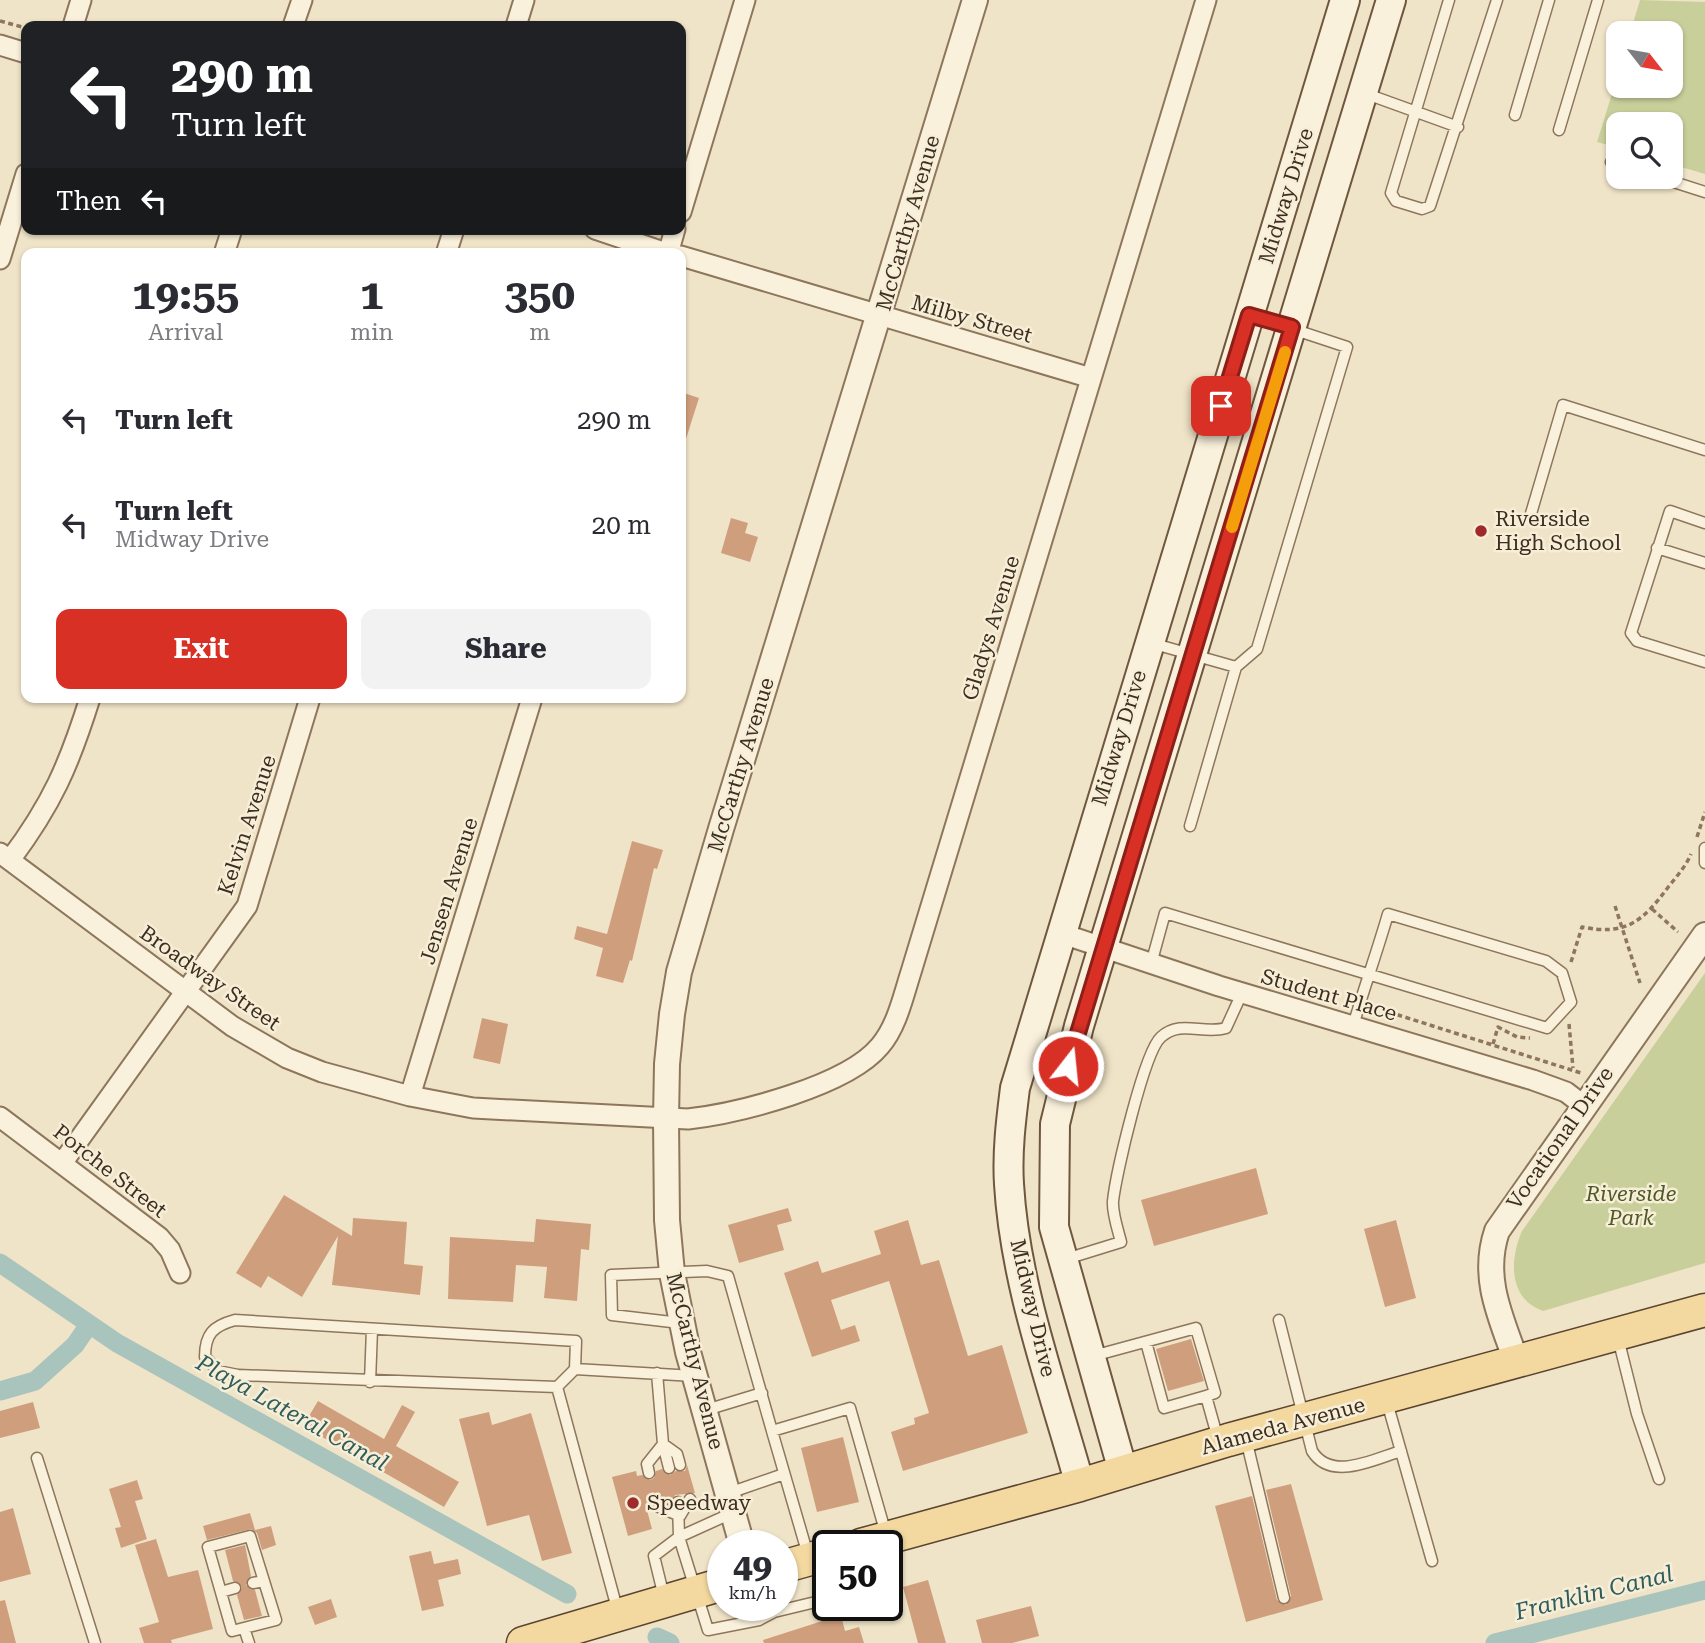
<!DOCTYPE html>
<html lang="en">
<head>
<meta charset="utf-8">
<style>
  :root { --surface:#fff; --page:#f2f2f3; --text:#2b2b33; --muted:#7c7c81; --accent:#d93025 }
  body { margin:0; font-family:"Roboto Serif",serif; background:var(--page); color:var(--text); height:100vh; display:flex; flex-direction:column; font-size:26px; white-space:nowrap }
  * { box-sizing:border-box; margin:0 }
  p { font-size:23px; color:var(--muted) }
  .icon { flex:none; width:38px; height:38px; fill:none; stroke:currentColor; stroke-width:2; stroke-linecap:round; stroke-linejoin:round }
  .map { position:relative; flex:1; overflow:hidden }
  .details { position:absolute; left:21px; top:248px; width:665px; height:455px; display:flex; flex-direction:column; background:var(--surface); border-radius:14px; box-shadow:0 2px 5px #0004 }
  .details>* { flex:none }
  .banner { position:absolute; left:21px; top:21px; width:665px; height:214px; border-radius:14px; box-shadow:0 2px 5px #0004; background:#202124; color:#fff; overflow:hidden }
  .needle { width:46px; rotate:121deg }
  .tools { position:absolute; left:1606px; top:21px; display:grid; gap:14px }
  .tools a { display:grid; place-items:center; width:77px; height:77px; border-radius:14px; background:var(--surface); box-shadow:0 2px 5px #0004; font-size:35px }
  .speed { position:absolute; left:707px; top:1530px; display:flex; gap:14px; font-size:35px; font-weight:700; text-align:center }
  .speed>* { display:grid; place-content:center; width:91px; height:91px; border-radius:50%; background:var(--surface); box-shadow:0 2px 5px #0004; line-height:1 }
  .speed small { font-size:18px; font-weight:400 }
  .speed .limit { border:4px solid #111; border-radius:10px; background:#fff; color:#111 }
  .pin { position:absolute; display:grid; place-items:center; width:60px; height:60px; color:#fff; margin:-30px; border-radius:14px; box-shadow:0 4px 10px #0006 }
  .me { position:absolute; width:77px; margin:-38px; rotate:16deg; stroke-linejoin:round; filter:drop-shadow(0 0 5px #0008) }
  .turn { display:flex; align-items:center; gap:24px; height:147px; padding:0 35px; font-size:32px }
  .turn .icon { width:91px; height:91px; stroke-width:2.5 }
  .turn b { display:block; font-size:49px; line-height:60px }
  .then { display:flex; align-items:center; height:66px; padding:0 35px; background:#0003; gap:14px; font-size:26px }
  .eta { display:flex; justify-content:space-evenly; align-items:center; height:119px; text-align:center }
  .eta b { font-size:42px; font-weight:700; line-height:49px }
  .primary-button { display:flex; gap:14px; margin-top:auto; padding:14px 35px }
  .primary-button a { flex:1; height:80px; border-radius:14px; background:var(--accent); color:#fff; font-size:28px; font-weight:700; line-height:80px; text-align:center }
  .primary-button a+a { background:var(--page); color:var(--text) }
  ul { padding:0; list-style:none }
  li { display:flex; align-items:center; gap:21px; height:105px; padding:0 35px }
  li div { flex:1 }
  li b { display:block; font-size:26px }
  li em { font-style:normal }
  .map>svg:first-child { display:block }
</style>
</head>
<body>
<div class="map">
<svg width="1705" height="1643" viewBox="0 0 1705 1643">
  <rect width="100%" height="100%" fill="#f0e4c8"/>
  <path fill="#c9cf9b" d="M1640 0 1705 2V174L1671 164V124H1619V148L1597 142 1619 71V86H1671V33H1630Z
    M1705 973V1263L1543 1311C1509 1299 1509 1261 1522 1231Z"/>
  <g fill="none" stroke-linecap="round" stroke-linejoin="round">
    <path stroke="#a9c4bc" stroke-width="19" d="M0 1263 117 1343 567 1594
      M0 1391 35 1381 75 1345 88 1326
      M657 1637 670 1643
      M1495 1643 1705 1590"/>
  </g>
  <path fill="#cf9f7d" d="M681 392 699 398 684 445H681Z
    M731 518 748 523 745 533 758 537 750 562 721 553Z
    M632 841 663 850 657 869 654 868 632 961 630 960 623 983 596 976 603 948 574 939 577 926 607 934Z
    M482 1018 508 1024 500 1064 473 1058Z
    M1256 1168 1268 1214 1154 1246 1141 1200Z
    M284 1195 352 1236 353 1218 407 1222 404 1264 423 1266 420 1295 332 1285 338 1236 302 1297 268 1276 261 1288 236 1273Z
    M788 1208 792 1221 777 1225 784 1250 739 1263 728 1225Z
    M536 1219 591 1224 589 1250 581 1249 577 1301 544 1298 547 1267 516 1265 513 1302 448 1299 450 1237 534 1242Z
    M908 1220 921 1265 939 1260 968 1356 1002 1345 1028 1433 903 1471 891 1432 915 1424 914 1418 929 1413 889 1281 831 1300 841 1330 855 1325 860 1341 812 1357 784 1273 818 1261 822 1273 881 1254 874 1231Z
    M1396 1220 1416 1298 1385 1307 1364 1229Z
    M1191 1339 1204 1381 1168 1391 1156 1349Z
    M318 1401 384 1439 402 1405 415 1412 396 1446 459 1482 444 1507 303 1426Z
    M33 1402 40 1428 0 1438V1411Z
    M489 1412 492 1425 531 1413 572 1553 542 1561 529 1515 487 1526 459 1419Z
    M843 1437 859 1502 817 1512 801 1448Z
    M687 1465 695 1493 675 1495 671 1504 655 1501 652 1508 647 1510 652 1529 628 1536 612 1477 636 1471 637 1476 642 1475 650 1480 654 1478 656 1471 662 1469 670 1475 676 1471H685Z
    M137 1480 143 1499 135 1501 147 1539 121 1548 115 1528 121 1527 109 1489Z
    M1291 1484 1323 1600 1246 1622 1215 1506 1252 1496 1277 1600 1286 1605 1291 1596 1266 1490Z
    M13 1508 31 1574 0 1582V1512Z
    M250 1513 255 1530 271 1526 276 1545 262 1550 257 1533 251 1529 207 1540 203 1526Z
    M156 1539 168 1577 198 1570 213 1629 171 1640 172 1643H144L139 1628 159 1622 135 1545Z
    M245 1545 251 1576 246 1585 255 1590 262 1616 244 1620 237 1595 242 1587 233 1581 225 1550Z
    M431 1551 434 1564 458 1559 461 1574 438 1580 444 1606 422 1611 409 1556Z
    M928 1580 946 1643H918L903 1587Z
    M331 1599 337 1617 315 1625 308 1607Z
    M5 1600 16 1643H0V1601Z
    M1031 1606 1039 1636 1012 1643H982L976 1620Z
    M841 1615 845 1631 859 1627 864 1643H764L763 1640Z"/>
  <g fill="none" stroke-linecap="round" stroke-linejoin="round">
    <g stroke="#8d765c" stroke-width="13">
      <path id="service" d="M1449 0 1391 193 1396 201 1422 209 1430 206 1497 0
        M1364 93 1458 127
        M1515 115 1549 0
        M1559 130 1598 0
        M1611 162 1619 164
        M1658 177 1705 192
        M1530 517 1563 405 1705 450
        M1705 523 1670 511 1631 633 1637 641 1705 662
        M1657 548 1705 563
        M1151 643 1236 667 1257 649 1347 347 1253 316
        M1190 826 1236 667
        M1705 848V863
        M1151 964 1165 913 1547 1028 1571 1002 1562 973 1546 961 1388 914C1377 952 1364 988 1353 1026
        M1066 1259 1121 1242C1118 1230 1112 1213 1113 1201 1116 1174 1144 1052 1161 1037 1181 1019 1203 1035 1226 1028L1242 993
        M1279 1320 1312 1451C1331 1482 1374 1459 1401 1451
        M680 1323 612 1315 611 1275 707 1271 728 1276 772 1431
        M1618 1338 1637 1414 1659 1479
        M1146 1342 1164 1408 1206 1396 1218 1439
        M1093 1356 1196 1328 1215 1393 1206 1396
        M575 1369 557 1387 238 1375 218 1371 205 1357C205 1334 213 1326 235 1320L576 1341 575 1369 694 1376
        M657 1373 663 1444 669 1468
        M370 1382 372 1329
        M557 1387 618 1612
        M1387 1402 1432 1561
        M706 1410 762 1393
        M1246 1439 1284 1598
        M37 1458 95 1643
        M649 1473 647 1464 663 1444 677 1454 680 1465
        M729 1493 784 1474
        M678 1502 679 1537 708 1630 759 1620 774 1612
        M659 1507 680 1516 690 1499
        M808 1555 772 1431 850 1408 886 1534
        M253 1583 264 1581
        M221 1592 235 1588
        M664 1597 654 1556 679 1537 732 1513
        M772 1605 774 1612 828 1599
        M244 1628 232 1631 208 1547 250 1536 276 1620 244 1628 249 1643"/>
    </g>
    <g stroke="#8d765c" stroke-width="23">
      <path id="minor" d="M73 26 81 0
        M293 26 302 0
        M516 26 524 0
        M0 45 26 53
        M681 212 745 0
        M595 229 669 254
        M224 254 232 229
        M446 254 454 229
        M668 254 675 229
        M681 256 1091 378
        M0 259 26 174
        M0 853 232 1026 287 1058 322 1072 410 1096 473 1108 688 1119C739 1113 847 1086 880 1046 897 1026 903 997 911 972L1206 0
        M10 860C52 804 69 765 90 698
        M1060 933 1219 986 1533 1080 1566 1092 1583 1105
        M410 1096 532 698
        M0 1117 159 1237 170 1250 180 1273
        M63 1162 247 906 310 698"/>
    </g>
    <g stroke="#8d765c" stroke-width="28">
      <path id="tertiary" d="M1517 1363C1501 1318 1481 1278 1497 1231L1705 935
        M742 1545 688 1352 672 1273 667 1220 666 1119 667 1064 672 1014 679 972 721 829 975 0"/>
    </g>
    <g stroke="#6f573f" stroke-width="32">
      <path id="secondary" d="M1123 1471 1054 1227 1055 1124 1079 1026 1391 0
        M1080 1485C1053 1387 1015 1286 1009 1184 1007 1152 1011 1120 1015 1088L1345 0"/>
    </g>
    <g stroke="#5b4430" stroke-width="35">
      <path id="primary" d="M861 1545 1080 1485 1228 1440 1705 1310
        M782 1567 828 1554
        M523 1643 723 1584"/>
    </g>
    <path stroke="#8d765c" stroke-width="3.5" stroke-dasharray="5 3.5" stroke-linecap="butt" d="M0 21 26 28
      M1697 837 1705 812
      M1615 906 1640 983
      M1652 909 1678 932
      M1571 962 1582 927C1627 936 1643 921 1669 886 1677 876 1686 866 1691 854
      M1373 1007 1581 1073
      M1569 1024 1573 1068
      M1493 1044 1498 1027 1517 1037 1530 1038"/>
    <use href="#service" stroke="#faf1dc" stroke-width="10"/>
    <use href="#minor" stroke="#faf1dc" stroke-width="19"/>
    <use href="#tertiary" stroke="#faf1dc" stroke-width="24"/>
    <use href="#secondary" stroke="#faf1dc" stroke-width="28"/>
    <use href="#primary" stroke="#f3d9a0" stroke-width="32"/>
  </g>
  <g fill="none" stroke-linecap="round" stroke-linejoin="round">
    <g stroke="#8d1f18" stroke-width="18">
      <path id="route" d="M1068 1066 1292 327 1249 315 1221 406"/>
    </g>
    <use href="#route" stroke="#d93025" stroke-width="12"/>
    <path stroke="#f59e0b" stroke-width="12" d="M1232 527 1285 352"/>
  </g>
  <g fill="#9e2a2b" stroke="#f7eed8" stroke-width="2.5">
    <circle cx="1481" cy="531" r="7"/>
    <circle cx="633" cy="1503" r="7"/>
  </g>
  <g text-anchor="middle" dominant-baseline="central" stroke-width="5" stroke-linejoin="round" paint-order="stroke">
    <g font-size="21" fill="#3d2e20" stroke="#f7eed8">
      <text transform="translate(1286 196) rotate(-73)">Midway Drive</text>
      <text transform="translate(908 223) rotate(-74)">McCarthy Avenue</text>
      <text transform="translate(972 319) rotate(16)">Milby Street</text>
      <text transform="translate(991 628) rotate(-73)">Gladys Avenue</text>
      <text transform="translate(1119 738) rotate(-73)">Midway Drive</text>
      <text transform="translate(741 765) rotate(-73)">McCarthy Avenue</text>
      <text transform="translate(247 825) rotate(-72)">Kelvin Avenue</text>
      <text transform="translate(449 891) rotate(-73)">Jensen Avenue</text>
      <text transform="translate(210 978) rotate(35)">Broadway Street</text>
      <text transform="translate(1329 995) rotate(16)">Student Place</text>
      <text transform="translate(1560 1138) rotate(-55)">Vocational Drive</text>
      <text transform="translate(110 1171) rotate(38)">Porche Street</text>
      <text transform="translate(1033 1308) rotate(77)">Midway Drive</text>
      <text transform="translate(695 1361) rotate(76)">McCarthy Avenue</text>
      <text transform="translate(1283 1426) rotate(-15)">Alameda Avenue</text>
    </g>
    <g font-size="21" fill="#3d2e20" stroke="#f7eed8" text-anchor="start">
      <text x="1495" y="519">Riverside<tspan x="1495" dy="24">High School</tspan></text>
      <text x="647" y="1503">Speedway</text>
    </g>
    <g font-size="21" font-style="italic" fill="#4d5a26" stroke="#f7eed8">
      <text x="1631" y="1194">Riverside<tspan x="1631" dy="24">Park</tspan></text>
    </g>
    <g font-size="23" font-style="italic" fill="#2f5d5a" stroke="#f7eed8">
      <text transform="translate(292 1413) rotate(29)">Playa Lateral Canal</text>
      <text transform="translate(1594 1593) rotate(-14)">Franklin Canal</text>
    </g>
  </g>
</svg>
<div class="tools">
<a><svg class="needle" viewBox="-14 -14 28 28"><path d="M0-13l5 13h-10z" fill="#e53935"/><path d="M0 13l5-13h-10z" fill="#7c7c81"/></svg></a>
<a><svg class="icon" aria-label="search" viewBox="0 0 24 24"><circle cx="10" cy="10" r="6"/><path d="M15 15l6 6"/></svg></a>
</div>
<div class="speed"><div>49<small>km/h</small></div><div class="limit">50</div></div>
<div class="pin" style="left:1221px;top:406px;background:#d93025"><svg class="icon" aria-label="arrive" viewBox="0 0 24 24"><path d="M6 21V4h12l-3 4 3 4H6"/></svg></div>
<svg class="me" style="left:1068px;top:1066px" viewBox="-20 -20 40 40"><circle r="17" fill="#d93025" stroke="#fff" stroke-width="3"/><path d="M0-11L8 9 0 5-8 9z" fill="#fff"/></svg>
<div class="banner">
<div class="turn"><svg class="icon" aria-label="left" viewBox="0 0 24 24"><path d="M17 20v-9H6M10 6l-5 5 5 5"/></svg><div><b>290 m</b>Turn left</div></div>
<div class="then">Then<svg class="icon" aria-label="left" viewBox="0 0 24 24"><path d="M17 20v-9H6M10 6l-5 5 5 5"/></svg></div>
</div>
<section class="details">
<div class="eta">
<div><b>19:55</b><p>Arrival</p></div>
<div><b>1</b><p>min</p></div>
<div><b>350</b><p>m</p></div>
</div>
<ul>
<li><svg class="icon" aria-label="left" viewBox="0 0 24 24"><path d="M17 20v-9H6M10 6l-5 5 5 5"/></svg><div><b>Turn left</b></div><em>290 m</em></li>
<li><svg class="icon" aria-label="left" viewBox="0 0 24 24"><path d="M17 20v-9H6M10 6l-5 5 5 5"/></svg><div><b>Turn left</b><p>Midway Drive</p></div><em>20 m</em></li>
</ul>
<div class="primary-button"><a>Exit</a><a>Share</a></div>
</section>
</div>
</body>
</html>
